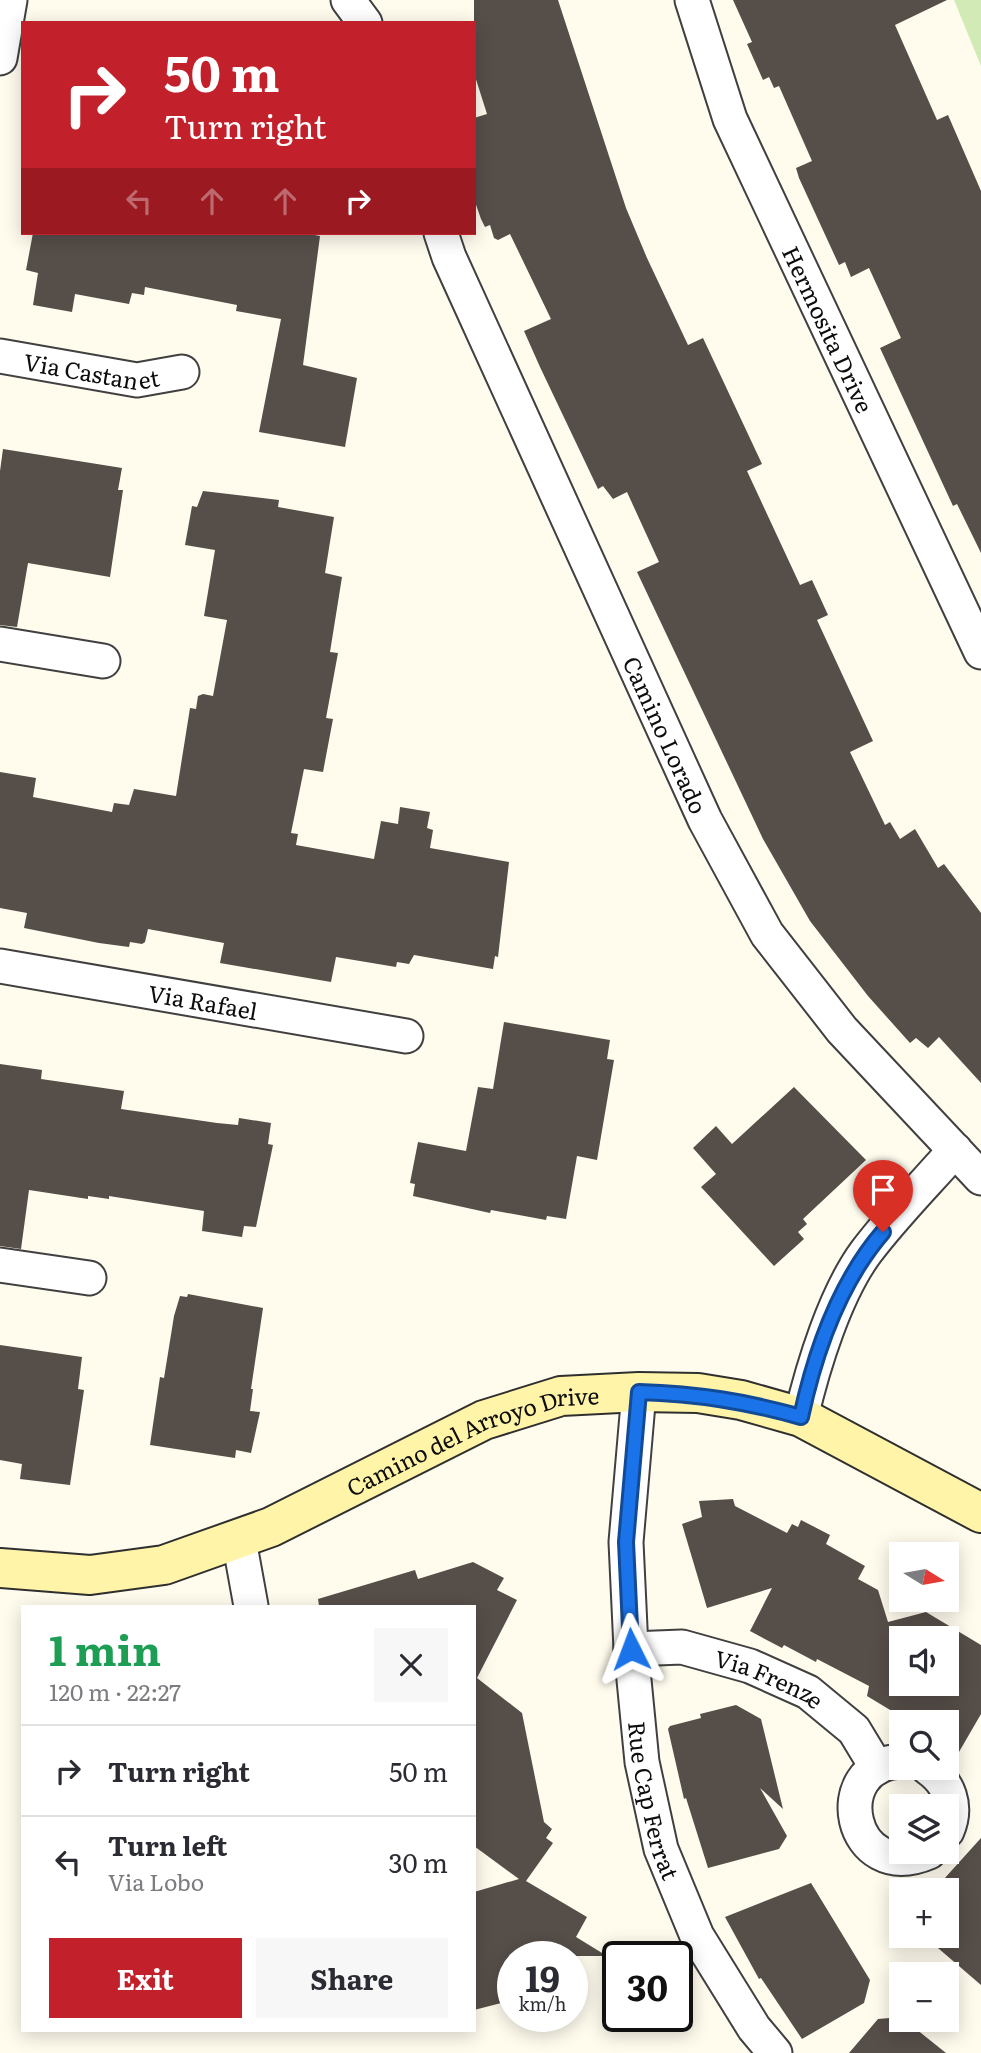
<!DOCTYPE html>
<html lang="en">
<head>
<meta charset="utf-8">
<style>
  :root { --surface:#fff; --page:#f7f7f7; --text:#2b2b33; --muted:#7c7c81; --line:#e1e1e2; --accent:#c2202a }
  body { margin:0; font-family:Literata,serif; background:var(--page); color:var(--text); height:100vh; display:flex; flex-direction:column; font-size:26px; white-space:nowrap }
  * { box-sizing:border-box; margin:0 }
  p { font-size:23px; color:var(--muted) }
  .icon { flex:none; width:38px; height:38px; fill:none; stroke:currentColor; stroke-width:2; stroke-linecap:round; stroke-linejoin:round }
  .map { position:relative; flex:1; overflow:hidden }
  .panel { position:absolute; left:21px; top:1605px; width:455px; height:427px; display:flex; flex-direction:column; background:var(--surface); border-radius:0px; box-shadow:0 4px 18px #0003 }
  .panel>* { flex:none }
  .top-card { position:absolute; left:21px; top:21px; width:455px; height:214px; border-radius:0px; box-shadow:0 4px 18px #0003; background:#c2202a; color:#fff; overflow:hidden }
  .needle { width:46px; rotate:101deg }
  .fabs { position:absolute; left:889px; top:1542px; display:grid; gap:14px }
  .fabs a { display:grid; place-items:center; width:70px; height:70px; border-radius:0px; background:var(--surface); box-shadow:0 4px 18px #0003; font-size:35px }
  .speed { position:absolute; left:497px; top:1941px; display:flex; gap:14px; font-size:35px; font-weight:700; text-align:center }
  .speed>* { display:grid; place-content:center; width:91px; height:91px; border-radius:50%; background:var(--surface); box-shadow:0 4px 18px #0003; line-height:1 }
  .speed small { font-size:18px; font-weight:400 }
  .speed .limit { border:4px solid #111; border-radius:10px; background:#fff; color:#111 }
  .pin { position:absolute; display:grid; place-items:center; width:60px; height:60px; color:#fff; margin:-72px -30px; border-radius:50% 50% 50% 0; rotate:-45deg; box-shadow:0 0 7px #0007 }
  .pin .icon { rotate:45deg }
  .me { position:absolute; width:77px; margin:-38px; rotate:357deg; stroke-linejoin:round; filter:drop-shadow(0 0 5px #0008) }
  .turn { display:flex; align-items:center; gap:24px; height:147px; padding:0 28px; font-size:32px }
  .turn .icon { width:91px; height:91px; stroke-width:2.5 }
  .turn b { display:block; font-size:49px; line-height:60px }
  .lanes { display:flex; align-items:center; height:66px; padding:0 28px; background:#0003; justify-content:center; gap:35px; direction:ltr }
  .lanes .off { opacity:.35 }
  .round { display:grid; place-items:center; flex:none; width:74px; height:74px; border-radius:0px; background:var(--page) }
  .headline { display:flex; align-items:center; justify-content:space-between; height:119px; padding:0 28px }
  h1 { font-size:42px; font-weight:700; line-height:52px; color:#1e9e55 }
  .button { display:flex; gap:14px; margin-top:auto; padding:14px 28px }
  .button a { flex:1; height:80px; border-radius:0px; background:var(--accent); color:#fff; font-size:28px; font-weight:700; line-height:80px; text-align:center }
  .button a+a { background:var(--page); color:var(--text) }
  ul { padding:0; list-style:none }
  li { display:flex; align-items:center; gap:21px; height:91px; padding:0 28px; border-top:2px solid var(--line) }
  li div { flex:1 }
  li b { display:block; font-size:26px }
  li em { font-style:normal }
  .map>svg:first-child { display:block }
</style>
</head>
<body>
<div class="map">
<svg width="981" height="2053" viewBox="0 0 981 2053">
  <rect width="100%" height="100%" fill="#fffbed"/>
  <path fill="#d2ebb6" d="M954 0H981V66Z"/>
  <path fill="#564e49" fill-rule="evenodd" d="M474 0H558L626 208 647 258 688 345 703 338 762 464 747 471 800 585 812 580 828 615 817 620 873 741 850 752 885 825 890 822 900 839 915 829 938 868 944 864 981 913V1083L939 1037 928 1048 916 1038 910 1043 868 996 810 921 763 839 637 572 659 562 627 492 613 499 603 486 598 489 540 367 524 331 551 319 510 234 498 240 494 238 490 225 485 227 481 219 474 199V118L487 114 474 73Z
    M733 0H947L895 25 937 120 948 115 981 191V553L957 504 953 506 880 348 901 338 869 268 851 277 845 262 839 265 799 178 796 168 812 161 779 86 774 88 769 77 763 80 747 44 752 42Z
    M33 233H304L320 236 303 365 357 378 345 447 259 432 281 319 236 311 237 305 145 287 144 295 132 293 129 304 75 294 72 312 33 305 38 273 26 270Z
    M3 449 122 468 118 490H123L110 577 28 563 17 627 0 625V471Z
    M203 491 279 500 278 507 334 517 325 573 342 577 330 652 338 653 326 718 333 719 323 772 304 769 291 833 298 834 296 845 374 859 381 821 398 824 400 807 430 812 427 828 433 830 430 848 509 862 498 957 495 956 493 969 414 955 409 964 397 962 396 967 336 957 331 982 220 963 224 943 148 929 145 942 142 944 130 942 129 947 99 943 24 928 27 913 0 908V772L36 778 33 797 112 812 114 803 129 805 134 789 176 796 190 708 196 709 198 696 203 694 213 696 227 620 204 616 215 550 185 545 192 506 197 507Z
    M504 1022 610 1040 607 1059 614 1060 597 1160 577 1156 566 1219 547 1216 546 1220 491 1210 490 1213 413 1196 415 1184 410 1183 418 1142 466 1151 478 1087 493 1089Z
    M0 1064 42 1070 41 1079 124 1091 121 1109 217 1123 238 1125 239 1118 271 1123 268 1144 273 1145 256 1227 244 1226 242 1237 202 1231 204 1211 109 1196V1199L88 1196V1199L29 1190 21 1249 0 1246Z
    M794 1087 866 1160 803 1219 807 1224 798 1232 804 1239 774 1266 701 1187 716 1174 693 1148 716 1126 732 1144Z
    M188 1294 263 1308 251 1389H253L250 1411 260 1412 251 1453 236 1450 235 1458 150 1445 160 1377 164 1378 174 1316 180 1296 187 1297Z
    M0 1345 82 1357 78 1389 84 1390 70 1485 20 1479 22 1464 0 1460Z
    M733 1499 735 1506 787 1533 792 1524 798 1527 801 1520 830 1535 826 1544 865 1566 858 1579 878 1590 888 1622 926 1612 981 1645V1714L952 1764 947 1758V1722H910L867 1696 869 1686 817 1659 816 1662 784 1645 782 1648 750 1631 772 1588 707 1608 682 1524 702 1517 699 1501ZM901 1638H947V1684H901Z
    M473 1562 504 1578 497 1590 517 1600 477 1678 522 1713 544 1822 552 1829 546 1838 553 1843 526 1881 587 1917 576 1937 607 1956H513V2000L474 2010V1892L519 1879 474 1846V1606H319L318 1599 415 1570 418 1579Z
    M736 1705 761 1719 783 1809 760 1788 787 1836 779 1849 708 1868 686 1798 684 1799 668 1729 670 1726 701 1718 700 1714Z
    M981 1838V1985L924 1936H947V1890H934Z
    M811 1883 870 1980 864 2003 802 2039 761 1978 759 1979 725 1917Z
    M901 2017 946 2053H849L878 2019Z"/>
  <g fill="none" stroke-linecap="round" stroke-linejoin="round">
    <g stroke="#404040" stroke-width="37">
      <g id="street">
        <path d="M348 0 365 23"/>
        <path id="s1" d="M692 0 730 119 981 652"/>
        <path d="M0 58 10 0"/>
        <path id="s2" d="M441 233 449 257 705 820 767 934 842 1030 981 1178"/>
        <path id="s3" d="M0 356 137 380 182 372"/>
        <path d="M0 644 103 661"/>
        <path id="s4" d="M0 966 406 1036"/>
        <path d="M0 1265 89 1278"/>
        <path id="s5" d="M639 1392 626 1542 631 1649 642 1762 661 1849 697 1936 754 2028 775 2053"/>
        <path d="M801 1417C813 1366 835 1294 866 1252 893 1216 926 1183 955 1150"/>
        <path d="M239 1540 251 1606"/>
        <path id="s6" d="M631 1649 682 1647 750 1666 808 1692 854 1730 877 1768"/>
        <path d="M901 1761C826 1764 848 1887 929 1852"/>
        <path d="M928 1768C949 1783 958 1806 947 1831"/>
      </g>
    </g>
    <g stroke="#2f2f2f" stroke-width="42">
      <g id="secondary">
        <path id="s7" d="M0 1568 90 1575 164 1565 271 1527 484 1420 561 1396 639 1392 698 1393 741 1400 801 1417 981 1513"/>
      </g>
    </g>
    <use href="#street" stroke="#fff" stroke-width="33"/>
    <use href="#secondary" stroke="#fff4a8" stroke-width="38"/>
  </g>
  <g fill="none" stroke-linecap="round" stroke-linejoin="round">
    <g stroke="#114b97" stroke-width="18">
      <path id="route" d="M631 1649 626 1542 639 1392C698 1394 744 1401 801 1417 815 1352 839 1283 883 1232"/>
    </g>
    <use href="#route" stroke="#1a73e8" stroke-width="12"/>
  </g>
  <g text-anchor="middle" dominant-baseline="central" stroke-width="7" stroke-linejoin="round" paint-order="stroke">
    <g font-size="23" fill="#0d0d0d" stroke="#fff">
      <text stroke="none"><textPath href="#s1" startOffset="357">Hermosita Drive</textPath></text>
      <text stroke="none"><textPath href="#s3" startOffset="93">Via Castanet</textPath></text>
      <text stroke="none"><textPath href="#s2" startOffset="550">Camino Lorado</textPath></text>
      <text stroke="none"><textPath href="#s4" startOffset="206">Via Rafael</textPath></text>
      <text stroke="none"><textPath href="#s7" startOffset="500">Camino del Arroyo Drive</textPath></text>
      <text stroke="none"><textPath href="#s6" startOffset="144">Via Frenze</textPath></text>
      <text stroke="none"><textPath href="#s5" startOffset="411">Rue Cap Ferrat</textPath></text>
    </g>
  </g>
</svg>
<div class="fabs">
<a><svg class="needle" viewBox="-14 -14 28 28"><path d="M0-13l5 13h-10z" fill="#e53935"/><path d="M0 13l5-13h-10z" fill="#7c7c81"/></svg></a>
<a><svg class="icon" aria-label="sound" viewBox="0 0 24 24"><path d="M4 9h4l5-4v14l-5-4H4zM17 9q2 3 0 6"/></svg></a>
<a><svg class="icon" aria-label="search" viewBox="0 0 24 24"><circle cx="10" cy="10" r="6"/><path d="M15 15l6 6"/></svg></a>
<a><svg class="icon" aria-label="layers" viewBox="0 0 24 24"><path d="M12 4l9 5-9 5-9-5zM3 14l9 5 9-5"/></svg></a>
<a>+</a>
<a>−</a>
</div>
<div class="speed"><div>19<small>km/h</small></div><div class="limit">30</div></div>
<div class="pin" style="left:883px;top:1232px;background:#d93025"><svg class="icon" aria-label="arrive" viewBox="0 0 24 24"><path d="M6 21V4h12l-3 4 3 4H6"/></svg></div>
<svg class="me" style="left:631px;top:1649px" viewBox="-20 -20 40 40"><path d="M0-17L14 15 0 8-14 15z" fill="#1a73e8" stroke="#fff" stroke-width="4"/></svg>
<div class="top-card">
<div class="turn"><svg class="icon" aria-label="right" viewBox="0 0 24 24"><path d="M7 20v-9h11M14 6l5 5-5 5"/></svg><div><b>50 m</b>Turn right</div></div>
<div class="lanes"><svg class="icon off" aria-label="left" viewBox="0 0 24 24"><path d="M17 20v-9H6M10 6l-5 5 5 5"/></svg><svg class="icon off" aria-label="ahead" viewBox="0 0 24 24"><path d="M12 20V5M6 11l6-6 6 6"/></svg><svg class="icon off" aria-label="ahead" viewBox="0 0 24 24"><path d="M12 20V5M6 11l6-6 6 6"/></svg><svg class="icon" aria-label="right" viewBox="0 0 24 24"><path d="M7 20v-9h11M14 6l5 5-5 5"/></svg></div>
</div>
<section class="panel">
<div class="headline"><div><h1>1 min</h1><p>120 m · 22:27</p></div><a class="round"><svg class="icon" aria-label="close" viewBox="0 0 24 24"><path d="M6 6l12 12M18 6L6 18"/></svg></a></div>
<ul>
<li><svg class="icon" aria-label="right" viewBox="0 0 24 24"><path d="M7 20v-9h11M14 6l5 5-5 5"/></svg><div><b>Turn right</b></div><em>50 m</em></li>
<li><svg class="icon" aria-label="left" viewBox="0 0 24 24"><path d="M17 20v-9H6M10 6l-5 5 5 5"/></svg><div><b>Turn left</b><p>Via Lobo</p></div><em>30 m</em></li>
</ul>
<div class="button"><a>Exit</a><a>Share</a></div>
</section>
</div>
</body>
</html>
